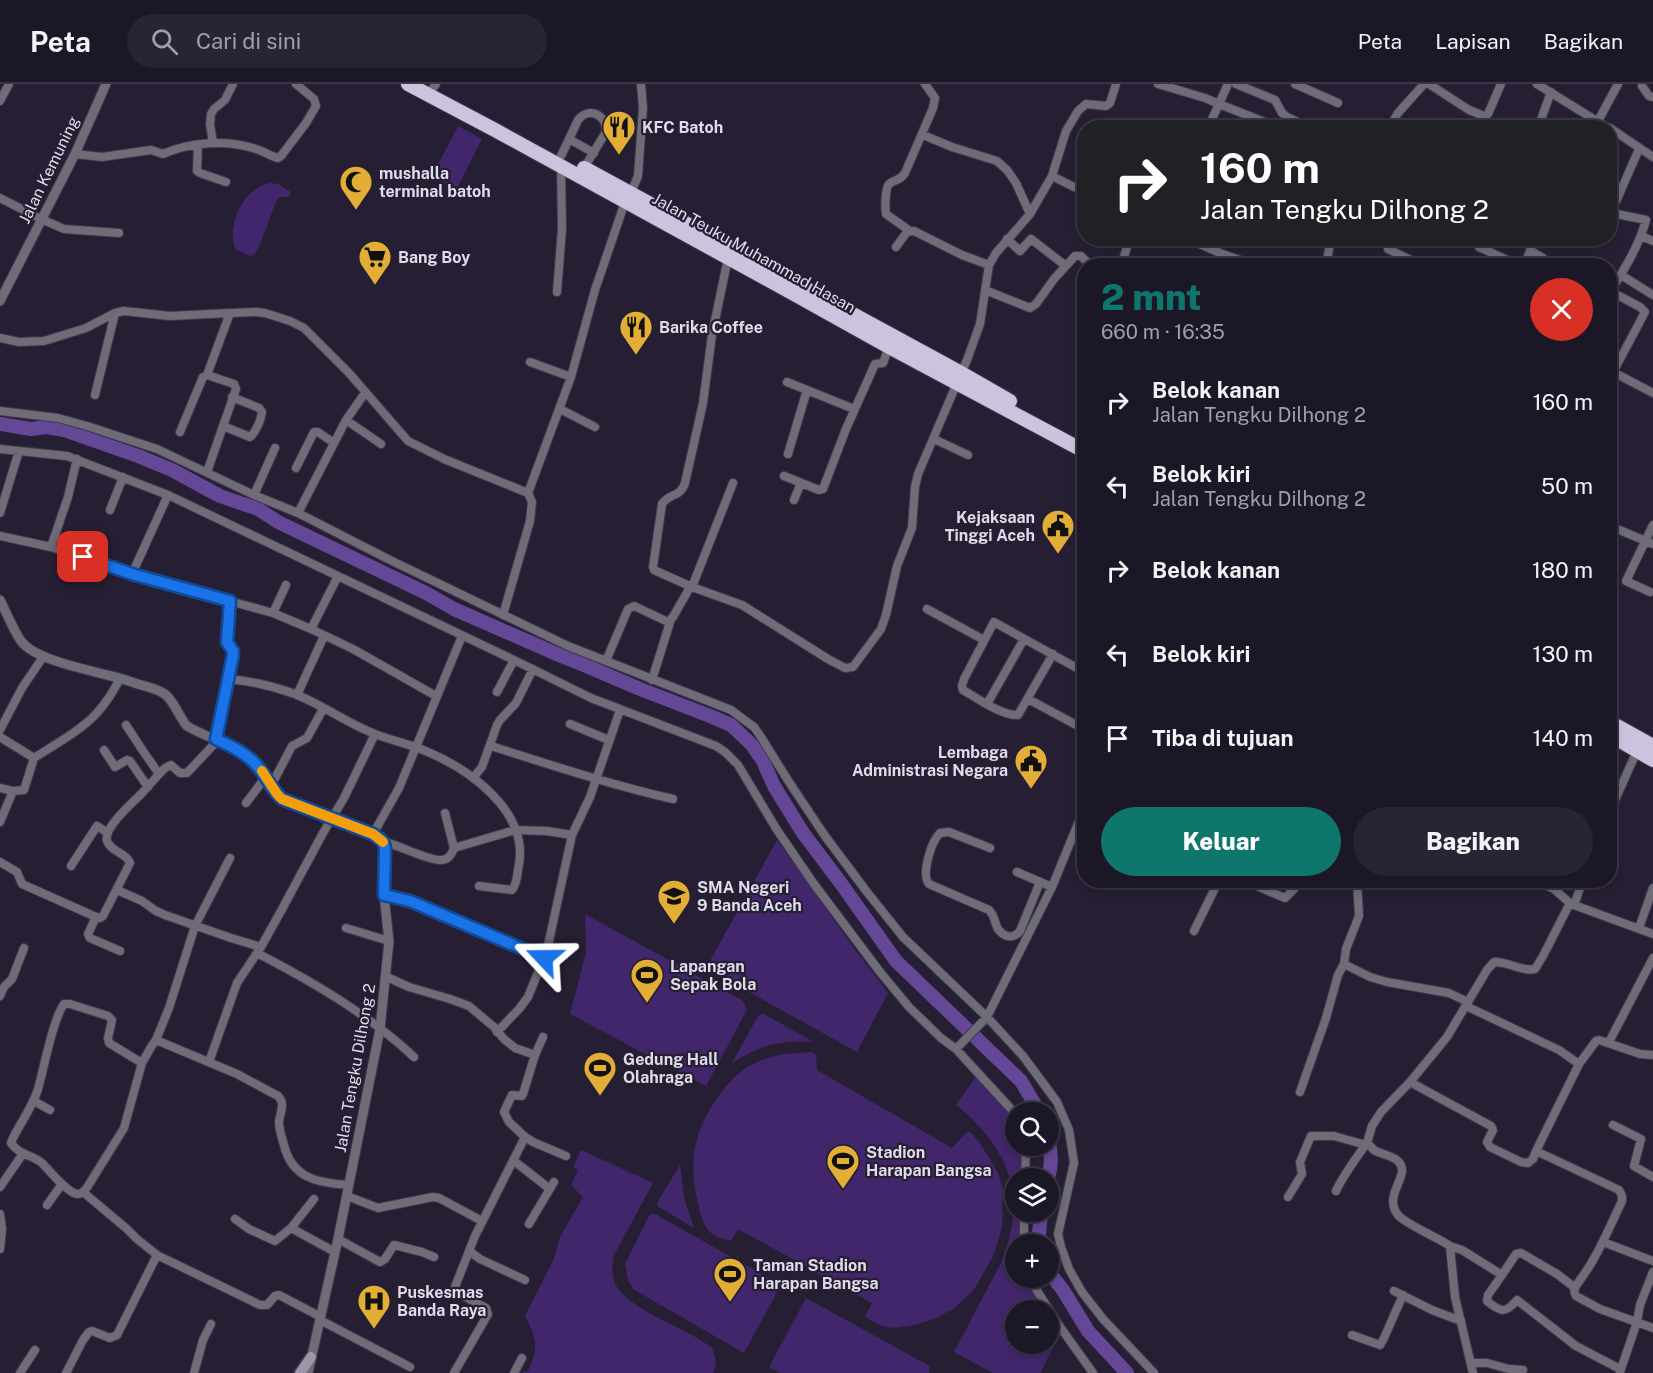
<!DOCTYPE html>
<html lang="id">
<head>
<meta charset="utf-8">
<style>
  :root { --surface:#1c1727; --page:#292433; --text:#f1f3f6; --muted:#a09fa7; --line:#3a3644; --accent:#0f766e }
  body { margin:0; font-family:"Public Sans",sans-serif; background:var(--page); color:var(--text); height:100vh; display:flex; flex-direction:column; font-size:22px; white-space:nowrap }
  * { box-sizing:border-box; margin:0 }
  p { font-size:20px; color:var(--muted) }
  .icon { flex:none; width:33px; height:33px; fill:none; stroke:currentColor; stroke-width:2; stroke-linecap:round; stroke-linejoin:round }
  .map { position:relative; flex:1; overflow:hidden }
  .drawer { position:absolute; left:1077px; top:174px; width:540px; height:630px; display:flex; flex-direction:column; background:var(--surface); border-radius:24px; box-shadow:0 3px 9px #0003,0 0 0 2px var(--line) }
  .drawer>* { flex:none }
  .banner { position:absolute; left:1077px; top:36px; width:540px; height:126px; border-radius:24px; box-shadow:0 3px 9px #0003,0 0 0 2px var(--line); background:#202124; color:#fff; overflow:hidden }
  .tools { position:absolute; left:1005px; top:1018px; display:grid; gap:12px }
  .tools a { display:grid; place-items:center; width:54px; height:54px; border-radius:50%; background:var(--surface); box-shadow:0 3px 9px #0003,0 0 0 2px var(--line); font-size:30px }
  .pin { position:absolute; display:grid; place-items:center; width:51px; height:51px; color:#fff; margin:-26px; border-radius:12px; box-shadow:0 3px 9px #0006 }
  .me { position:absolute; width:66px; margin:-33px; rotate:293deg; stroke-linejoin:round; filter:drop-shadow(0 0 4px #0008) }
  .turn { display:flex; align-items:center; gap:21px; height:126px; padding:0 24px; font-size:27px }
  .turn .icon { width:78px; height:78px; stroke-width:2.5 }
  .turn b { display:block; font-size:42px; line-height:51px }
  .round { display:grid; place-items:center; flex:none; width:63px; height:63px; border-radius:32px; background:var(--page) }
  .headline { display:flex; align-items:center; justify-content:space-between; height:102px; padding:0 24px }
  h1 { font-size:36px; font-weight:800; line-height:45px; color:var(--accent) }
  .primary-button { display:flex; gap:12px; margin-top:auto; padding:12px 24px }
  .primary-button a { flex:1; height:69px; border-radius:36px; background:var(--accent); color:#fff; font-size:24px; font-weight:800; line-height:69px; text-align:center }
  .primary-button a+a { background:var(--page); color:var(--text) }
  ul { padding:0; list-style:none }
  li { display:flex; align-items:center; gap:18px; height:84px; padding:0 24px }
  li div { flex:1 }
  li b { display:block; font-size:22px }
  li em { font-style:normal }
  header { display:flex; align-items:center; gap:36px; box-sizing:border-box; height:84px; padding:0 30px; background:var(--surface); border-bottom:2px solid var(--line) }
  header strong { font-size:28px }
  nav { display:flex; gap:33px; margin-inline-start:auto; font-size:21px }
  .search { width:420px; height:54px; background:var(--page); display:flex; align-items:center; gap:15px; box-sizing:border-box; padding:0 21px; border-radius:33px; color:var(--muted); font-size:22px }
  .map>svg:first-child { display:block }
</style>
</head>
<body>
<header>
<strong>Peta</strong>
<div class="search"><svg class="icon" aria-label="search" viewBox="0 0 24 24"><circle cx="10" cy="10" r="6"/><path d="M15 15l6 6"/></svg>Cari di sini</div>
<nav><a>Peta</a><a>Lapisan</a><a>Bagikan</a></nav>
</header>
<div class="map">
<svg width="1653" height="1289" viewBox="0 0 1653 1289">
  <rect width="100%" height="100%" fill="#261f34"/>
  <path fill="#42266b" d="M458 42 482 55 457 105 432 92Z
    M270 99 278 100 291 108 289 113H279C268 131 266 153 254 171L249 172 235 165C234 159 232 152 233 146 236 125 248 103 270 99Z
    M777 756 856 867 888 909 857 968 706 884Z
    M585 830 743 917 747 926 706 1002 570 930 586 869Z
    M762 930H764L814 958C781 956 760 961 732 979L758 932Z
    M812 968 816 971 817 986 952 1064 967 1048H970L979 1058 988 1072 998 1089 1003 1104 1002 1144 993 1172 974 1206 953 1225 934 1235 915 1241 894 1244 881 1242 865 1233 872 1219 738 1145 731 1157C724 1155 715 1153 710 1148 703 1142 700 1128 698 1119 693 1099 691 1075 697 1055 704 1030 724 999 746 984 766 971 789 969 812 968Z
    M976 992C989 1005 1007 1020 1014 1037 1017 1044 1015 1054 1016 1062H1022L1020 1095H1016V1128H1019V1161H1016V1194H1026L1047 1227H1016V1260H1048L1049 1229 1061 1249 1040 1289H993L954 1268 1000 1181C1028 1115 1011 1065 956 1021Z
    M581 1066 653 1099 614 1171C612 1182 611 1193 617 1203 630 1226 689 1245 712 1264 715 1272 718 1281 713 1289H519L528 1287C539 1264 537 1254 525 1232L554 1175 560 1153 583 1113 571 1101 578 1086 573 1083Z
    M680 1081 684 1114 694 1144 657 1122 658 1117Z
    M652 1130H655L781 1201 744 1269 633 1205 628 1196 625 1180 649 1132Z
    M806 1214 926 1280 930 1283 929 1289H780L769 1283Z"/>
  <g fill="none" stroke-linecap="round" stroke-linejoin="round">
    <path stroke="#644796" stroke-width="14" d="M0 340 31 345 46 343 64 346 138 372 172 386 220 412 258 425 278 438 426 509 454 525 559 571 584 581 640 605 710 632 731 641 752 661 763 677 774 702 803 749 840 798 896 877 1021 997 1040 1029
      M1048 1055C1052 1069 1052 1081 1048 1095
      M1038 1161 1041 1128
      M1048 1187 1063 1206 1088 1247 1127 1289"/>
    <g stroke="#40394d" stroke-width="10">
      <path id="minor" d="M1158 0 1205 14 1219 20 1228 0
        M1236 0 1275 16 1282 29 1287 33 1311 44
        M1295 0 1338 19
        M1429 0 1469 26 1484 32 1488 30 1501 0
        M1537 0 1608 44
        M1642 2 1649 12 1653 13
        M433 4 436 0
        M0 17 9 0
        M1598 37 1618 0
        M1210 40 1219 44
        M1208 44 1219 20 1267 39
        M1324 44 1327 39
        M1389 44 1398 29 1424 0
        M1538 44 1551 8
        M1610 44 1653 73
        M923 51 952 63 997 77 1007 86 1016 99 1030 130
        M569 55 594 69
        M213 59 210 40 211 30 214 25 225 16 233 0
        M198 61 197 87 200 89 226 98
        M75 70 102 73 151 66 163 70C191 58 226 55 256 65 263 67 270 72 278 74L281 72 306 39 316 22 314 15 296 0
        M561 72 578 36C589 22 607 31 606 48L584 84
        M1052 92 1084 108
        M631 109 638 92 643 24 641 0
        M0 114 41 135 64 145 119 149
        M910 147 886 130C885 124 885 105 889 100 895 95 899 98 905 89L933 24 935 14 925 0
        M1641 152 1653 157
        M1186 154 1220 169 1256 182
        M1007 155 1020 167 1031 155 1066 182
        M896 163 907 148 914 147 962 171 989 181
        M1479 163 1520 182
        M1388 165 1419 180
        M1531 167 1543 174 1546 177 1544 182
        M728 174 712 251 703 319 685 399C680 414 669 409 662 420L653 483 654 486 692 503 733 399
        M1121 182 1130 154
        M1326 182 1331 154
        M1494 182 1499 173
        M1524 182 1535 154
        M1621 191 1653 211
        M985 206 1030 224 1036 220 1054 195 1075 172H1081L1091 182
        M557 208 562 145 561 82
        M1610 208C1624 186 1639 162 1646 136L1617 130 1614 126V122L1639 65
        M230 229 256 228 265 229 290 237 304 244 349 289 408 357 444 375 528 409 571 293 595 206 625 118
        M0 254 19 258 44 257 86 244 115 229 124 227 170 232 230 229 207 291
        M530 278 571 293
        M1613 288 1653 309
        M961 289 967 276 980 240 989 181 996 169 1030 130 1052 92 1066 47 1078 27 1086 20 1106 22 1110 19 1116 0
        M1610 294 1645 228 1640 223 1610 207
        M787 298 854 325
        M95 311 115 229
        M560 325 595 343
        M0 327 58 334 87 342 157 365 254 411 298 429 390 476 568 562 731 626 754 643 761 653 789 698 825 752 867 808 903 853 987 933 1023 972 1057 1018 1069 1046 1074 1079 1058 1150 1061 1163 1069 1185 1082 1208 1103 1235 1154 1289
        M346 336 381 360
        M223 342 250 353C256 348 261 336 262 328L259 324 232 313
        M180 348 203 293 207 291 234 300 236 305 207 388
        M934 355 968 371
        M0 365 67 372 168 411 514 576 591 614 716 662 725 668 738 681 777 746 814 800 880 888 909 923 941 954 956 965 1012 1026 1016 1033
        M788 370 807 306
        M296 384 314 348H318L334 359
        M784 392 819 406 823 405 846 345 875 280 883 279 889 263
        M1610 397V398
        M254 411 275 364
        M794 416 801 399
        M110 426 123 393
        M0 429 19 367
        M298 429 346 336 365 309
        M1610 442 1653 460
        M0 452 51 463 132 490 273 529 311 545 353 565 436 612
        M51 463 68 413 77 375
        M132 490 168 411
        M1650 508 1626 497 1653 441
        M927 525 984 556
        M273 529 286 501
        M503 531 530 437 532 418 528 409
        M311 545 338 492
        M1053 570 1018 631C1002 632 977 614 963 606L962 602 964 595 994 538 1084 588
        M606 577 628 525 634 522 666 537H669L673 533 689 505 692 503 742 521 828 575 845 584 853 583 881 545 886 531 897 482 912 444 915 403 918 390 957 299
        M228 595C251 597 273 602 295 610 320 620 343 636 368 647 387 656 408 659 428 668 470 686 528 727 519 780 517 788 518 799 512 806L479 802
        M652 596 671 535
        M497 608 514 576
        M297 611 324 552
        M1028 615 1080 643H1084
        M987 620 1024 555
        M570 640 609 656
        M126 641 143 667 159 690
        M0 646 22 604 43 573
        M0 653 34 674C54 661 80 647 96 630 106 619 114 607 120 594
        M215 655 233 571V567L227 557 230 517
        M491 662C551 681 611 701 673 715
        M104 666 115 683 127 676 130 677 148 703
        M473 694 482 683 497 641 500 636 516 619 533 585
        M271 702 292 662 307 654 323 625
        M0 704 13 707 24 706 34 674
        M246 719 265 694
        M1610 727 1637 667
        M445 729 454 764
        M0 738 13 707
        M373 750 399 704 462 552
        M384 758C399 761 429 777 441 776 448 776 452 770 454 764L515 746 547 747 572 751
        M990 764 949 748 940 749C931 758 921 790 929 800L989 826C995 832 994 838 998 845 1005 854 1014 855 1020 847L1040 798
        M0 778 17 788 22 800 96 833
        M71 782 97 742 108 749
        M1017 788 1052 803
        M1357 796 1359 832 1346 865 1344 880 1370 893 1387 898 1449 909 1468 918
        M1534 796 1554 805 1571 820
        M1252 800 1285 814 1294 805 1297 796
        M117 806 142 817 156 827 165 831 231 854 261 863
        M384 811 410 817 544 874
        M1574 821 1583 796
        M346 844 389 857
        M1639 844 1653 804
        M1194 847 1219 796
        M120 867 90 854 88 850 96 833 100 834 103 832 130 779C127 769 111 768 107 757 103 743 134 718 143 708 150 700 157 692 165 684L171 681 180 689H187L218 656
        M257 869C313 898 368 930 414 973
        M387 893 409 903 450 915 469 922 494 943 504 955 515 964 535 971
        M0 912 4 903 12 895 24 864
        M64 920H70L108 932 112 936 108 954 109 959 142 979 124 1044 88 1102C86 1105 83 1110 78 1110 68 1110 49 1086 42 1079 31 1070 19 1071 11 1059L13 1054C21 1038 33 1022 38 1005 44 984 53 935 64 920Z
        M1466 922 1542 958 1559 966 1579 980 1536 1067
        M497 948 519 925 528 913 544 874 549 857 572 751 590 713 620 626
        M156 956 237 990 278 1012C286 1020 280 1028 279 1038 279 1046 282 1054 284 1061 292 1095 319 1099 349 1101
        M1609 958 1653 874
        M956 965 987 933 1052 803 1084 725
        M209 978 237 899 261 863 281 827 323 749 344 714 375 650
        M142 979 151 963 156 956 169 924 195 842 230 774
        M1579 980 1596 957 1599 956 1640 970 1653 971
        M1410 998 1491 1042 1493 1046 1487 1058 1490 1063 1521 1078 1528 1079 1533 1075 1536 1067 1619 1106 1622 1112V1117C1609 1144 1598 1172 1580 1196 1576 1202 1572 1205 1576 1212L1600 1225 1653 1244
        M1300 1008 1326 934 1338 891 1344 880
        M34 1017 50 1026
        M1613 1041 1641 1055 1634 1082 1653 1093
        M525 1053 533 1058 566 1072
        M514 1077 550 1105
        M1025 1095 1026 1062
        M0 1103 22 1071
        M1336 1107C1344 1090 1356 1074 1367 1059
        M83 1108 127 1145 137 1155 157 1171 260 1221H267L275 1212 279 1211 321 1233
        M347 1112 378 1124 433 1113 439 1114 482 1137
        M1288 1113 1302 1090 1300 1078 1311 1052H1334L1366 1061
        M314 1115 291 1144 335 1168
        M47 1121 62 1100
        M1024 1128V1161
        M0 1130 2 1145 0 1165
        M235 1135 249 1145 275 1157 291 1144
        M529 1140 554 1098
        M338 1155 380 1178 385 1175 394 1161 422 1168 434 1173
        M1603 1158 1653 1177
        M1450 1162 1462 1166 1502 1191 1516 1170 1521 1169 1557 1190 1574 1203
        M469 1167 480 1175 525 1196
        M1502 1191 1488 1211 1487 1217C1501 1229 1506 1229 1517 1216L1576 1262 1620 1285
        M1029 1194 1058 1240 1093 1289
        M1394 1207 1432 1226 1461 1237
        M320 1236 410 1283
        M1352 1251 1380 1261 1384 1254 1403 1211
        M1471 1279H1487L1509 1285 1523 1286
        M1620 1288 1637 1238 1640 1221 1653 1188
        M20 1289 35 1266
        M66 1289 83 1256 89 1248 92 1247 110 1254 117 1251 157 1171
        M194 1289 203 1256 211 1240
        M454 1289 488 1230 486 1224 456 1208 455 1203 475 1152 525 1053 509 1038 504 1028 512 1011 522 1012 523 1010 535 971 543 953
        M514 1289 522 1274
        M1473 1289 1455 1213 1450 1162C1439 1154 1405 1140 1398 1131 1382 1111 1411 1092 1399 1078 1393 1071 1382 1071 1374 1066 1372 1064 1370 1061 1367 1059L1372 1042 1381 1028 1410 998 1447 953 1487 886 1494 878C1508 877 1521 888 1535 885L1543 872 1569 821H1574L1653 850"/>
    </g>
    <g stroke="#40394d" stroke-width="11">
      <path id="tertiary" d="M0 217 75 70 106 0
        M0 516C7 530 13 545 21 557 37 579 104 588 132 598 142 602 158 604 166 611 175 619 179 633 187 642 207 654 231 659 250 674 264 685 269 703 282 715L373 750 384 758 385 764 384 811 389 857 380 945 338 1155 308 1289"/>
    </g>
    <g stroke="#40394d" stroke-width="13">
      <path id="secondary" d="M300 1289 311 1273"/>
    </g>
    <g stroke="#40394d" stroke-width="16">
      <path id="trunk" d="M408 0 495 46 796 211 889 263 1084 367
        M584 84 961 289 1010 317
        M1610 638 1653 662
        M1610 651 1653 676"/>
    </g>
    <use href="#minor" stroke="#6f6c78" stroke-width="8"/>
    <use href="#tertiary" stroke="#6f6c78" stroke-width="9"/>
    <use href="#secondary" stroke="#9b96a8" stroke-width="10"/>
    <use href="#trunk" stroke="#ccc4df" stroke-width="14"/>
  </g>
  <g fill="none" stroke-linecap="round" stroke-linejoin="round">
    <g stroke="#114b97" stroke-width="15">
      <path id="route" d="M83 473 132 490 230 517 227 558 233 567V571L216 655C231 662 248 670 259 684 267 694 272 706 282 715L373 750C379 754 384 757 385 764L384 811 410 817 544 874"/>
    </g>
    <use href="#route" stroke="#1a73e8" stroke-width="10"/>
    <path stroke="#f59e0b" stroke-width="10" d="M262 687 277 710 282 715 373 750 383 758"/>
  </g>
  <defs>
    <g id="restaurant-pin" transform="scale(1.725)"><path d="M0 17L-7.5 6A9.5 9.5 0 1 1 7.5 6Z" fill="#e3ae35" stroke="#261f34"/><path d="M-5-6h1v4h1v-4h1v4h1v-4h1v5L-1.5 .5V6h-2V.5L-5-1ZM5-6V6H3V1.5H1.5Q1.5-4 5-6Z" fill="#111"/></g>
    <g id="mosque-pin" transform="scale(1.725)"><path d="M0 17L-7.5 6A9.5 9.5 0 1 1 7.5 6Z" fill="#e3ae35" stroke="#261f34"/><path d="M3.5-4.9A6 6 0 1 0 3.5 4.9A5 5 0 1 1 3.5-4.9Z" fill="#111"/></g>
    <g id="supermarket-pin" transform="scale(1.725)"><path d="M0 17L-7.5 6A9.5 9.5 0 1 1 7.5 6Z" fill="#e3ae35" stroke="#261f34"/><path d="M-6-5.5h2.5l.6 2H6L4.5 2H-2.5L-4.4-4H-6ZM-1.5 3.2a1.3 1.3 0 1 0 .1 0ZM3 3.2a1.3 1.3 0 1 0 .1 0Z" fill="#111"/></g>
    <g id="civic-pin" transform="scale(1.725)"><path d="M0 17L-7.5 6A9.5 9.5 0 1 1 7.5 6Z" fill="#e3ae35" stroke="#261f34"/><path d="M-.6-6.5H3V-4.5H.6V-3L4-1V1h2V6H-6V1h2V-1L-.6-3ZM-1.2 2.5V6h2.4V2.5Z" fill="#111"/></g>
    <g id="school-pin" transform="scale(1.725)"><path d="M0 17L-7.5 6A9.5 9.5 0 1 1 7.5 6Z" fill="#e3ae35" stroke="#261f34"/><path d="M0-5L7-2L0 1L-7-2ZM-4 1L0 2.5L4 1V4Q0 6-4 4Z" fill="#111"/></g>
    <g id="stadium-pin" transform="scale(1.725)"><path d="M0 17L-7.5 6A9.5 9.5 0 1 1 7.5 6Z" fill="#e3ae35" stroke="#261f34"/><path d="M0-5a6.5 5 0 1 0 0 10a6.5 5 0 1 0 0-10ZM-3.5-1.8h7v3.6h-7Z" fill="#111"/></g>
    <g id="hospital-pin" transform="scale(1.725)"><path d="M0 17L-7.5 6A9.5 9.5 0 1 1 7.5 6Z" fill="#e3ae35" stroke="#261f34"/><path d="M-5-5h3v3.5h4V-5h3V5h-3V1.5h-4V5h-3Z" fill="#111"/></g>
  </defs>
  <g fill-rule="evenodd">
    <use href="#restaurant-pin" x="619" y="43"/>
    <use href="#mosque-pin" x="356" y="98"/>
    <use href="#supermarket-pin" x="375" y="173"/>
    <use href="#restaurant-pin" x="636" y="243"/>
    <use href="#civic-pin" x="1058" y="442"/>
    <use href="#civic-pin" x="1031" y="677"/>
    <use href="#school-pin" x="674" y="812"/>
    <use href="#stadium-pin" x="647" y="891"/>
    <use href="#stadium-pin" x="600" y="984"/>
    <use href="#stadium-pin" x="843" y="1077"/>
    <use href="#stadium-pin" x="730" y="1190"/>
    <use href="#hospital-pin" x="374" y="1217"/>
  </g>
  <g text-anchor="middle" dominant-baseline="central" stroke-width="4.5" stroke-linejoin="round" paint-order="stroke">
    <g font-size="16" font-weight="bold" fill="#dfdbe9" stroke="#261f34" text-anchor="start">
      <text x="642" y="43">KFC Batoh</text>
      <text x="379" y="89">mushalla<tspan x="379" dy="18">terminal batoh</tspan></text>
      <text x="398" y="173">Bang Boy</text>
      <text x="659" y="243">Barika Coffee</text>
      <text x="1035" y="433" text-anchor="end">Kejaksaan<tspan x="1035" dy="18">Tinggi Aceh</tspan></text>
      <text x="1008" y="668" text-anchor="end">Lembaga<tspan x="1008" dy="18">Administrasi Negara</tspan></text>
      <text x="697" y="803">SMA Negeri<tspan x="697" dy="18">9 Banda Aceh</tspan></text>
      <text x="670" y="882">Lapangan<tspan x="670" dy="18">Sepak Bola</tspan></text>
      <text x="623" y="975">Gedung Hall<tspan x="623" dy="18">Olahraga</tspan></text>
      <text x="866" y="1068">Stadion<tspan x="866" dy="18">Harapan Bangsa</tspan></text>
      <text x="753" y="1181">Taman Stadion<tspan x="753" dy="18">Harapan Bangsa</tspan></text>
      <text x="397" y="1208">Puskesmas<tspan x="397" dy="18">Banda Raya</tspan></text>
    </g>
    <g font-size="16" fill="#dfdbe9" stroke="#261f34">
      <text transform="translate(49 86) rotate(-64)">Jalan Kemuning</text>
      <text transform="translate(754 169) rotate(29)">Jalan Teuku Muhammad Hasan</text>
      <text transform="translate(355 984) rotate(-80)">Jalan Tengku Dilhong 2</text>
    </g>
  </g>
</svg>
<div class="tools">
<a><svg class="icon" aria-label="search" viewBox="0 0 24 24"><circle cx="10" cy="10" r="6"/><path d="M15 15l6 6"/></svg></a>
<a><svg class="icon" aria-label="layers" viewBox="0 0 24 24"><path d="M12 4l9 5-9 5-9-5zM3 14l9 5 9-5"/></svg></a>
<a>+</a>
<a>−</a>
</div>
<div class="pin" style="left:83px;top:473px;background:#d93025"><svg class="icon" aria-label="arrive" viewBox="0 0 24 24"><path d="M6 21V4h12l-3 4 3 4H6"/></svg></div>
<svg class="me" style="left:544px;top:874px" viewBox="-20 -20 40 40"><path d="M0-17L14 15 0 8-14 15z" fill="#1a73e8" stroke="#fff" stroke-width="4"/></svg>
<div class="banner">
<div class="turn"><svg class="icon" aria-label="right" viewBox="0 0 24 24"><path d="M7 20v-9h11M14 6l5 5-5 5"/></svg><div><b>160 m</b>Jalan Tengku Dilhong 2</div></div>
</div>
<section class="drawer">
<div class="headline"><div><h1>2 mnt</h1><p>660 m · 16:35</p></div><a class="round" style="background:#d93025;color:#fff"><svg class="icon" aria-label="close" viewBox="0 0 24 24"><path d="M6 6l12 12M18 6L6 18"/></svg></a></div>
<ul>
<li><svg class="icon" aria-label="right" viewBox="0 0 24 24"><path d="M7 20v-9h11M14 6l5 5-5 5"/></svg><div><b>Belok kanan</b><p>Jalan Tengku Dilhong 2</p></div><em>160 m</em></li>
<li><svg class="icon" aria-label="left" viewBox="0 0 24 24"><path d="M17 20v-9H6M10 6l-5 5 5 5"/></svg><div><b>Belok kiri</b><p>Jalan Tengku Dilhong 2</p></div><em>50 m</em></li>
<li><svg class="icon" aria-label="right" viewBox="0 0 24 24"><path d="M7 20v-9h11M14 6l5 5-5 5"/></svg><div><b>Belok kanan</b></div><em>180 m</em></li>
<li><svg class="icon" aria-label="left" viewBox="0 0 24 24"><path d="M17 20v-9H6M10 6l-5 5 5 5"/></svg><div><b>Belok kiri</b></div><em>130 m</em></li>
<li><svg class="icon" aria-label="arrive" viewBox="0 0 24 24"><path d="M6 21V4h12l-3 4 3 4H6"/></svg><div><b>Tiba di tujuan</b></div><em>140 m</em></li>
</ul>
<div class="primary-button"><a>Keluar</a><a>Bagikan</a></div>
</section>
</div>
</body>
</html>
